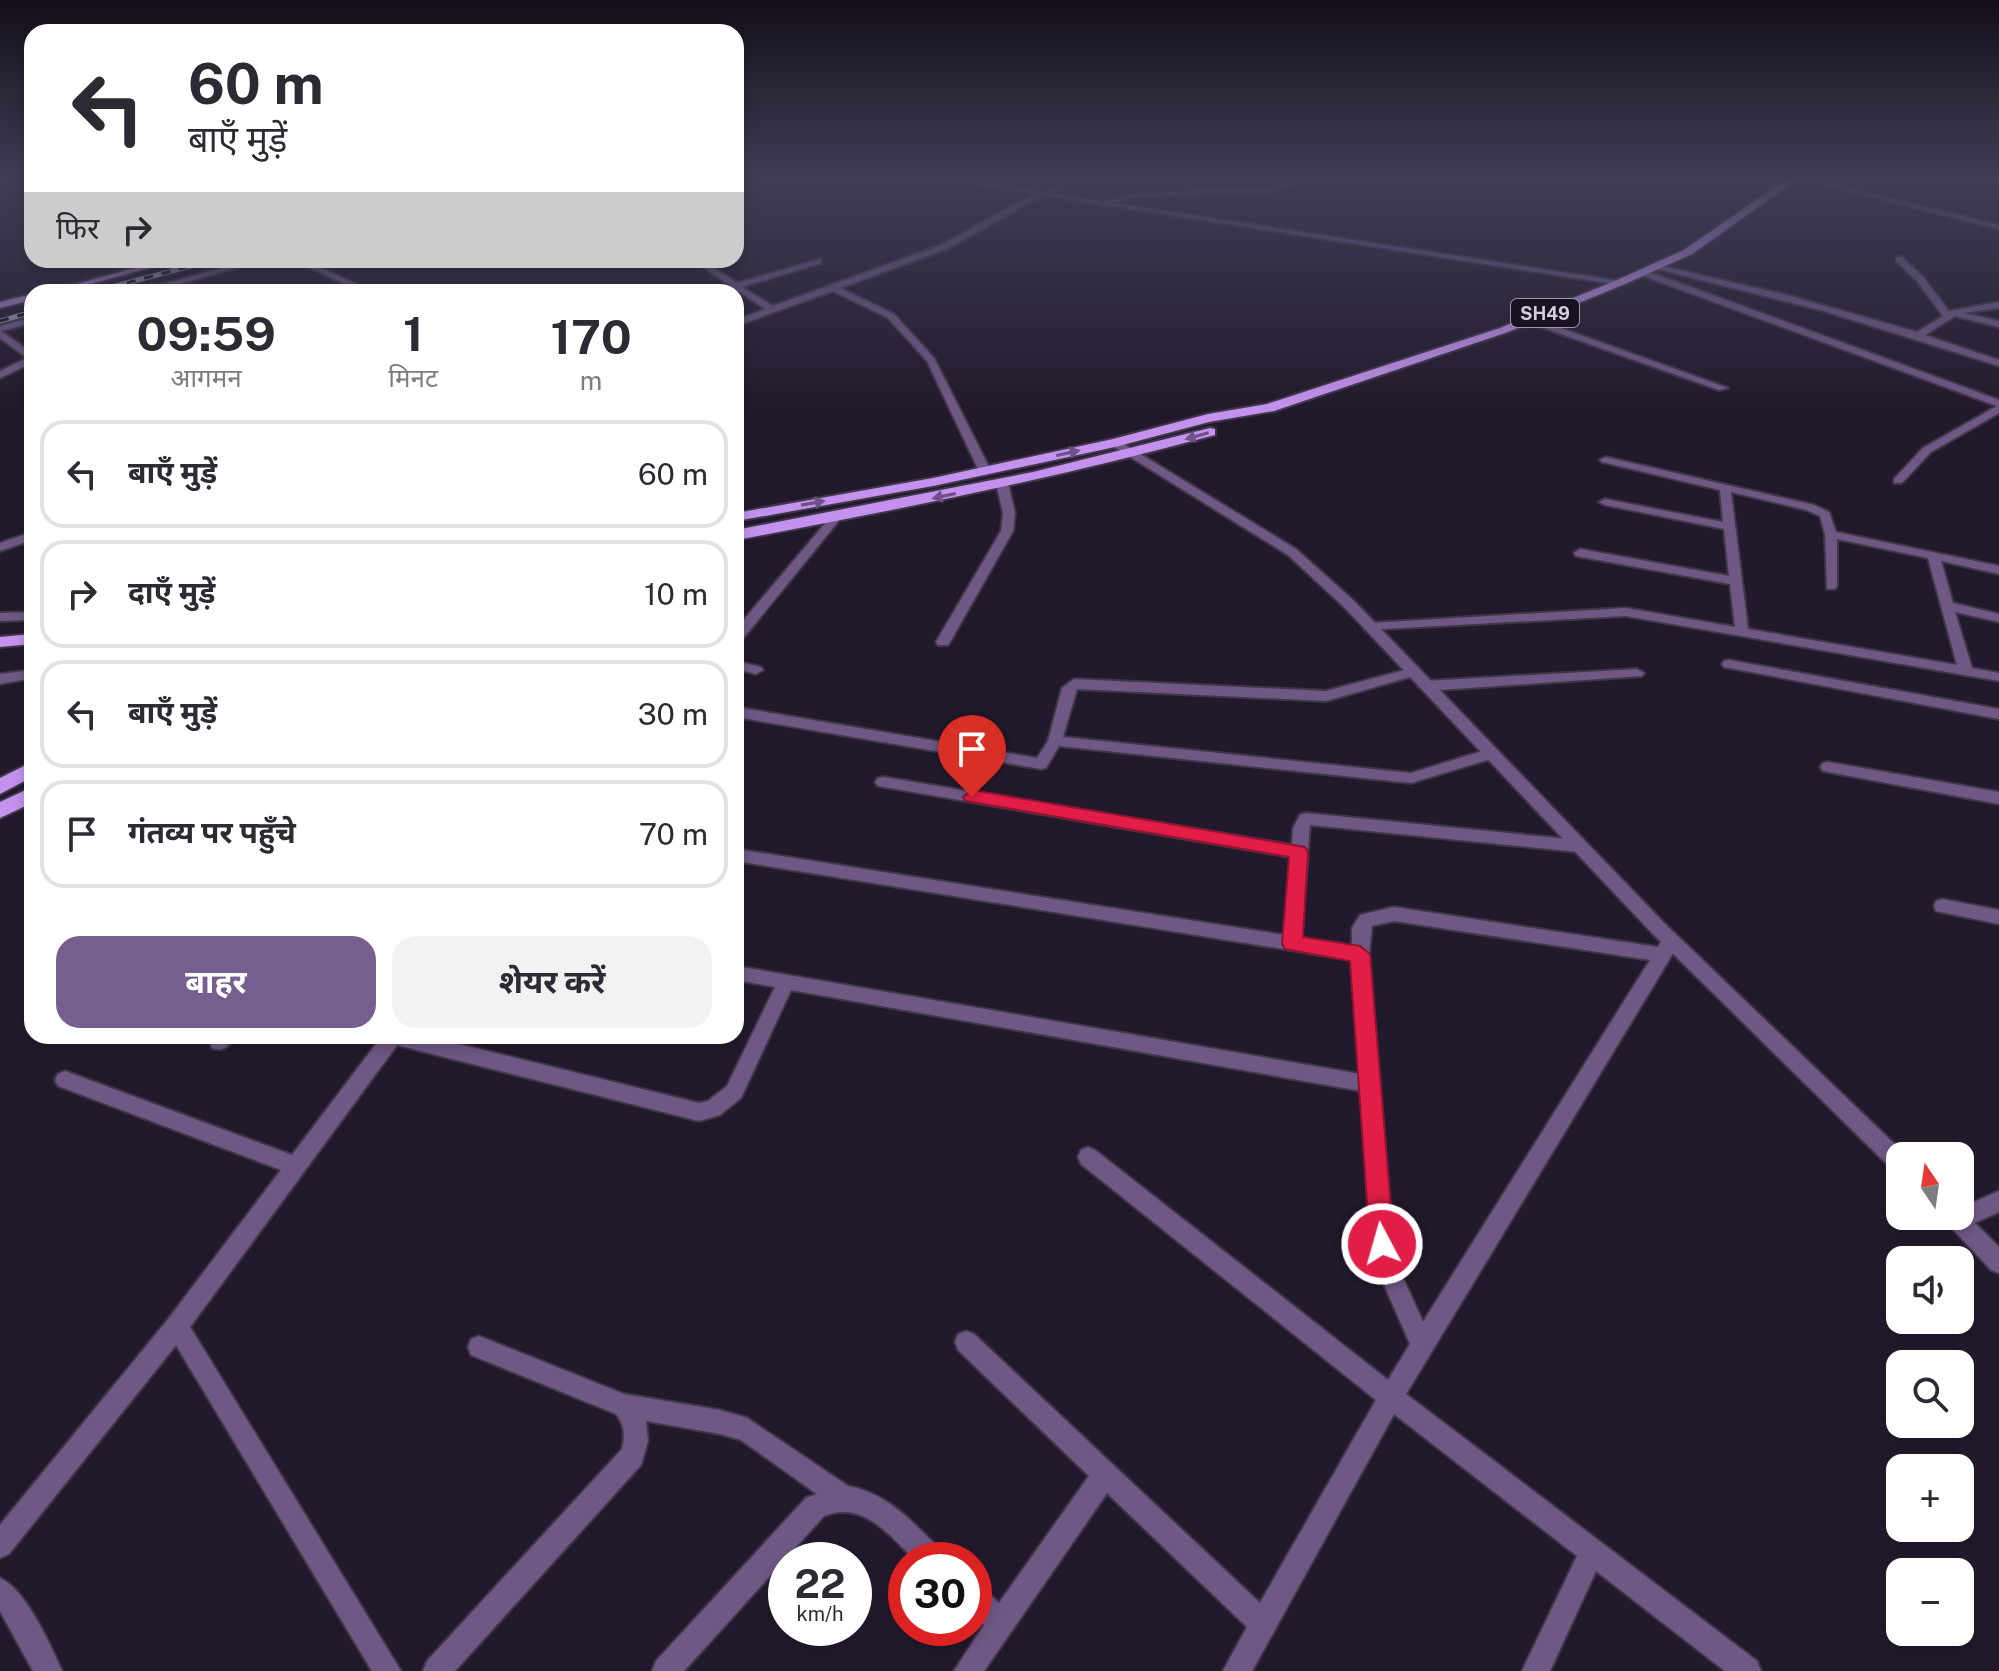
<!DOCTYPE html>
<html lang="hi">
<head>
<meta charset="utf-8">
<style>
  :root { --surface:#fff; --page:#f2f2f3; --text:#2b2b33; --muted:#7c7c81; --line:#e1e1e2; --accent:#765e8e }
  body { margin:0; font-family:"Public Sans","Noto Sans Devanagari",sans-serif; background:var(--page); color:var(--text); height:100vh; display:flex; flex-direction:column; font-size:30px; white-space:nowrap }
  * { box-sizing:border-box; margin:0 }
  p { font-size:26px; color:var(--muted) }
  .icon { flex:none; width:44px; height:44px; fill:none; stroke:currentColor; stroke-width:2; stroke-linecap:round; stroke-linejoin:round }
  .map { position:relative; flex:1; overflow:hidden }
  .side { position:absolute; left:24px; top:284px; width:720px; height:760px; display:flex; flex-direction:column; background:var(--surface); border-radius:24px; box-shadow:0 4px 12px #0003 }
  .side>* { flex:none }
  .guide { position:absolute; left:24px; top:24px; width:720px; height:244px; border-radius:24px; box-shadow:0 4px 12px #0003; background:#fff; color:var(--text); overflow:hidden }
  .needle { width:52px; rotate:347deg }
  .controls { position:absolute; left:1886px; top:1142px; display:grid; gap:16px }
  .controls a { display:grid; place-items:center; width:88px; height:88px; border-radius:16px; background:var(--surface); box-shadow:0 4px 12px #0003; font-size:40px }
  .speed { position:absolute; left:768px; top:1542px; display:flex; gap:16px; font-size:40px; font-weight:700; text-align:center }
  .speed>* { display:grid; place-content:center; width:104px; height:104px; border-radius:50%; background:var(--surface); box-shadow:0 4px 12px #0003; line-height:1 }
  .speed small { font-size:20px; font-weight:400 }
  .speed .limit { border:12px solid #d22; background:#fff; color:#111 }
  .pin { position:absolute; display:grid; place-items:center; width:68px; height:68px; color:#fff; margin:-82px -34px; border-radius:50% 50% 50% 0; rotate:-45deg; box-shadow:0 0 8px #0007 }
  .pin .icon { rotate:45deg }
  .me { position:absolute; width:88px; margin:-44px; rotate:354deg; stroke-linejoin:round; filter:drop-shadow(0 0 6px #0008) }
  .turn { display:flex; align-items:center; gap:28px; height:168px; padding:0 32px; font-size:36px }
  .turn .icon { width:104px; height:104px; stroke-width:2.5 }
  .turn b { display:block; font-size:56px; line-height:68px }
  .then { display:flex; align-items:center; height:76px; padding:0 32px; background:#0003; gap:16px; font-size:30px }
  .eta { display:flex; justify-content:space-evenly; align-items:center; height:136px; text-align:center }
  .eta b { font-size:48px; font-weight:700; line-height:56px }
  .action { display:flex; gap:16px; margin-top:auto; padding:16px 32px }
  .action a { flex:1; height:92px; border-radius:24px; background:var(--accent); color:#fff; font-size:32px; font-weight:700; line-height:92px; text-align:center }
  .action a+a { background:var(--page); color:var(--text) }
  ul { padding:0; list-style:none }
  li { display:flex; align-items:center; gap:24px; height:108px; margin:0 16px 12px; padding:0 16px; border:4px solid var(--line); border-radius:24px }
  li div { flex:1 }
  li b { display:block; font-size:30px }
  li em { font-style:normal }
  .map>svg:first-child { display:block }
</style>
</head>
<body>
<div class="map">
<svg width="1999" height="1671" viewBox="0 0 1999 1671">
  <rect width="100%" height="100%" fill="#23192c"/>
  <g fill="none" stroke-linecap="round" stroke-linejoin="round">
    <g stroke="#3f3648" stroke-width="4">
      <path id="minor" d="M1066 177H1075L1050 196 1044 195 947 249 840 288 894 314 934 358 991 471 985 474 979 471 927 361 888 318 833 291 736 326V320L765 309 692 260H702L737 283 821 259V263L742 287 773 306 941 245 1039 191 1045 192Z
        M1309 177H1322L1266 192 1136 197 1103 206 1099 204 1136 193 1266 188Z
        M1804 177 1999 225V229L1795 178Z
        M1896 257H1902L1923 277 1949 311 1999 302V308L1964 313 1999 321V327L1955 316 1925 335 1999 360V366L1824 311 1649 267 1653 264 1787 295 1917 332 1943 316 1917 281 1896 261Z
        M251 260H265L150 292H136Z
        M293 260H304L373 292H362Z
        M1638 270H1644L1999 400V413L1931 452 1902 483H1894V479L1923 448 1997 406 1638 274Z
        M32 317V323L1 331 32 353V363L0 378V371L27 358 0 338V326Z
        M1527 318H1533L1728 388 1719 390 1527 322Z
        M1606 457 1814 505 1829 512 1836 532 1999 566V574L1941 561 1953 603 1999 614V622L1955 612 1972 668 1999 673V681L1626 616 1365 630V624L1370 623 1626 608 1735 627 1730 584 1576 556 1574 553 1580 549 1729 576 1724 529 1605 505 1599 502 1605 499 1723 522 1720 490 1602 462 1600 460ZM1731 492 1806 510 1820 516 1825 534 1827 589H1835L1837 586V539L1928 558 1957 665 1748 629Z
        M998 481 1008 483 1015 513 1013 531 950 642 948 645H938L936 642 1001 531 1003 513 996 483Z
        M837 512 841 514V518L741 641 736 642V629L833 514Z
        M32 532V540L0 551V543Z
        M32 612V620L0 621V613Z
        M1729 660 1999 709V719L1724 667 1722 664 1724 661Z
        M736 661 761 667 763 670 756 674 736 669Z
        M1412 668 1419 672 1417 675 1326 701 1077 689 1063 737 1411 773 1489 749 1496 754 1494 758 1411 783 1059 746 1046 768 1041 769 736 717V707L1037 758 1048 741 1062 688 1074 679 1326 691Z
        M1637 669 1644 673 1642 676 1425 691 1418 686 1425 681Z
        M32 670V678L0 684V674Z
        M1828 762 1999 792V804L1823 771 1820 767 1823 763Z
        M883 777 1292 845 1293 828 1300 815 1306 813 1578 840 1584 842 1586 846 1584 850 1578 852 1310 825 1301 938 1352 946V928L1360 915 1394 907 1658 947C1663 938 1666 932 1677 936L1680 941 1669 960 1406 1394 1757 1661 1761 1671H1725L1596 1571 1550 1671H1522L1577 1556 1394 1414 1252 1671H1223L1247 1627 1107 1493 984 1671H954L984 1625 974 1616V1585L983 1589 999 1603 1089 1476 958 1350 955 1342 958 1334 966 1331 974 1334 1260 1603 1376 1400 1081 1164 1078 1157 1081 1150 1088 1147 1095 1150 1388 1380 1410 1344 1382 1280 1371 1244 1361 1091 791 990 741 1098 720 1115 699 1121 397 1045 190 1327 401 1671H372L176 1345 9 1554 0 1558V1525L169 1318 281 1170 58 1086 55 1080 58 1074 65 1071 292 1155 382 1036H426L699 1103 708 1101 727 1086 775 987 736 980V966L1360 1074 1352 960 736 861V849L1284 935 1291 857 878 786 875 782 878 778ZM1394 921 1650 960 1423 1322 1403 1278 1393 1244 1369 954 1372 926Z
        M1942 899 1999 910V924L1936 911 1934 906 1936 901Z
        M213 1036H234C230 1046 223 1052 212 1048L210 1042Z
        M1999 1191V1212L1958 1230 1951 1227 1947 1220 1949 1216H1960V1208Z
        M479 1336 624 1394 720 1410 747 1418 848 1486C888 1493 914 1524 942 1551L946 1560H915C889 1535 863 1500 824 1516L684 1671H652L656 1661 806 1498 817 1494 741 1440 720 1434 646 1421 648 1441 641 1465 455 1671H423L427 1661 622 1449C625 1435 625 1426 616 1414L471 1355 468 1347 471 1339Z
        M0 1578C25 1588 51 1646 62 1671H33L0 1611Z"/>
    </g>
    <g stroke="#3f3648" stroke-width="4">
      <path id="tertiary" d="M925 177H944L1625 282 1621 285Z
        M1111 441H1119L1296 549 1354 601 1664 923 1907 1156H1900V1173L1893 1170 1652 933 1344 607 1288 555 1111 445Z
        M1960 1208 1999 1247V1273L1991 1270 1947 1223 1943 1216H1960Z"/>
    </g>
    <g stroke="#3f3648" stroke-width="4">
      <path id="secondary" d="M164 260H178L61 292H47Z
        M32 294V300L0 308V302Z"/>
    </g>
    <g stroke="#3f3648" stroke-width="4">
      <path id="primary" d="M1795 177H1806L1781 191 1692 254 1625 284 1508 332 1274 411 1209 422 1115 447 933 486 736 521V513L933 478 1113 439 1208 414 1267 404 1500 328 1617 280 1684 250 1775 187Z
        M1210 428 1215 429V435C1057 478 897 510 736 540V530L1033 472Z
        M32 634V644L0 647V637Z
        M32 762V777L0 794V778Z
        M32 787V803L0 818V802Z"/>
    </g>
    <use href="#minor" fill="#705885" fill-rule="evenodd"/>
    <use href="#tertiary" fill="#705885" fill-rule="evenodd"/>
    <use href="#secondary" fill="#9f79c0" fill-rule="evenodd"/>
    <use href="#primary" fill="#c492ee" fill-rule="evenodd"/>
    <g stroke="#9991a1" stroke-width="5">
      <path id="rail" d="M92 292 214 260
        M0 321 32 312"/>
    </g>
    <use href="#rail" stroke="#1a1023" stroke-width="3" stroke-dasharray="9" stroke-linecap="butt"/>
  </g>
  <defs><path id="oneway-solid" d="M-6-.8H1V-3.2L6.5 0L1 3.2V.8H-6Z" transform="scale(2)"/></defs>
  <g fill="#6f5188">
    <use href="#oneway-solid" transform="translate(1197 436) rotate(164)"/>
    <use href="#oneway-solid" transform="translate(1068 453) rotate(-12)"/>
    <use href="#oneway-solid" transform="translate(944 496) rotate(168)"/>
    <use href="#oneway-solid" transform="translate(813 503) rotate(-10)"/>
  </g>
  <linearGradient id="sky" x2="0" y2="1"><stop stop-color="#130e18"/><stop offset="0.43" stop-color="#3f3e56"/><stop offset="1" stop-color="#3f3e56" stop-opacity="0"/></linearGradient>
  <rect width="1999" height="411" fill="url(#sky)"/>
  <path fill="#e11d48" stroke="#92132f" stroke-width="2" d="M972 790 1305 847 1308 852 1303 937 1360 946 1370 954 1394 1244 1391 1253 1382 1256 1374 1253 1370 1244 1350 961 1285 949 1282 944 1289 857 966 801 963 797Z"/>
  <g text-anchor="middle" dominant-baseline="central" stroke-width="8" stroke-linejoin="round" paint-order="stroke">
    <rect fill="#1a1023" stroke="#9d95a4" stroke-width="2" x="1511" y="299" width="68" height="28" rx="6"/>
    <g font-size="18" font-weight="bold" fill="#d5cedc">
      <text x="1545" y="313">SH49</text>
    </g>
  </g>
</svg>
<div class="controls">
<a><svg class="needle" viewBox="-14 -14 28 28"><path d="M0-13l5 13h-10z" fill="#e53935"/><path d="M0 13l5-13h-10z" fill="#7c7c81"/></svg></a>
<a><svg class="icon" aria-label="sound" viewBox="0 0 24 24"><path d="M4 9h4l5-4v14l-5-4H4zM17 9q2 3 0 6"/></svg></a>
<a><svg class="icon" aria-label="search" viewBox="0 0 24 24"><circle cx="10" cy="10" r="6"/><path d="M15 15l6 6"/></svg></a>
<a>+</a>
<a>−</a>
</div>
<div class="speed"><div>22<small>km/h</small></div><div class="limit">30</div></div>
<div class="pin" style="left:972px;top:797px;background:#d93025"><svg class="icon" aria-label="arrive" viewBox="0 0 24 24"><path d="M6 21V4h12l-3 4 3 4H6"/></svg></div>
<svg class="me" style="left:1382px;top:1244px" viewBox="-20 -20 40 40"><circle r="17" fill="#e11d48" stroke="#fff" stroke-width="3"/><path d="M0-11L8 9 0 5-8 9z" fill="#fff"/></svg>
<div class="guide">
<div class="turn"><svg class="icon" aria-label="left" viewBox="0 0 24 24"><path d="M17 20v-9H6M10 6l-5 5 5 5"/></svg><div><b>60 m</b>बाएँ मुड़ें</div></div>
<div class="then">फिर<svg class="icon" aria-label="right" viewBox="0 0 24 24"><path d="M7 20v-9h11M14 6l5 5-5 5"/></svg></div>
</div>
<section class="side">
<div class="eta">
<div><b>09:59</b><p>आगमन</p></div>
<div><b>1</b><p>मिनट</p></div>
<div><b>170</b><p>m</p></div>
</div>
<ul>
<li><svg class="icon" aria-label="left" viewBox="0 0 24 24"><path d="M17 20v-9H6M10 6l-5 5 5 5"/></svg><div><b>बाएँ मुड़ें</b></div><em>60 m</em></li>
<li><svg class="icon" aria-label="right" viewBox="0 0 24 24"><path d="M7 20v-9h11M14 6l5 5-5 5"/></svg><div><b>दाएँ मुड़ें</b></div><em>10 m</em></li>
<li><svg class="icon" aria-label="left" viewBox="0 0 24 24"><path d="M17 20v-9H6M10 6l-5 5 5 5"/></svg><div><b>बाएँ मुड़ें</b></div><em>30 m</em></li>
<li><svg class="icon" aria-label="arrive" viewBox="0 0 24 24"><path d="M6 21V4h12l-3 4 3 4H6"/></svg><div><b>गंतव्य पर पहुँचे</b></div><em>70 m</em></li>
</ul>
<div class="action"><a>बाहर</a><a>शेयर करें</a></div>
</section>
</div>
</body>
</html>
